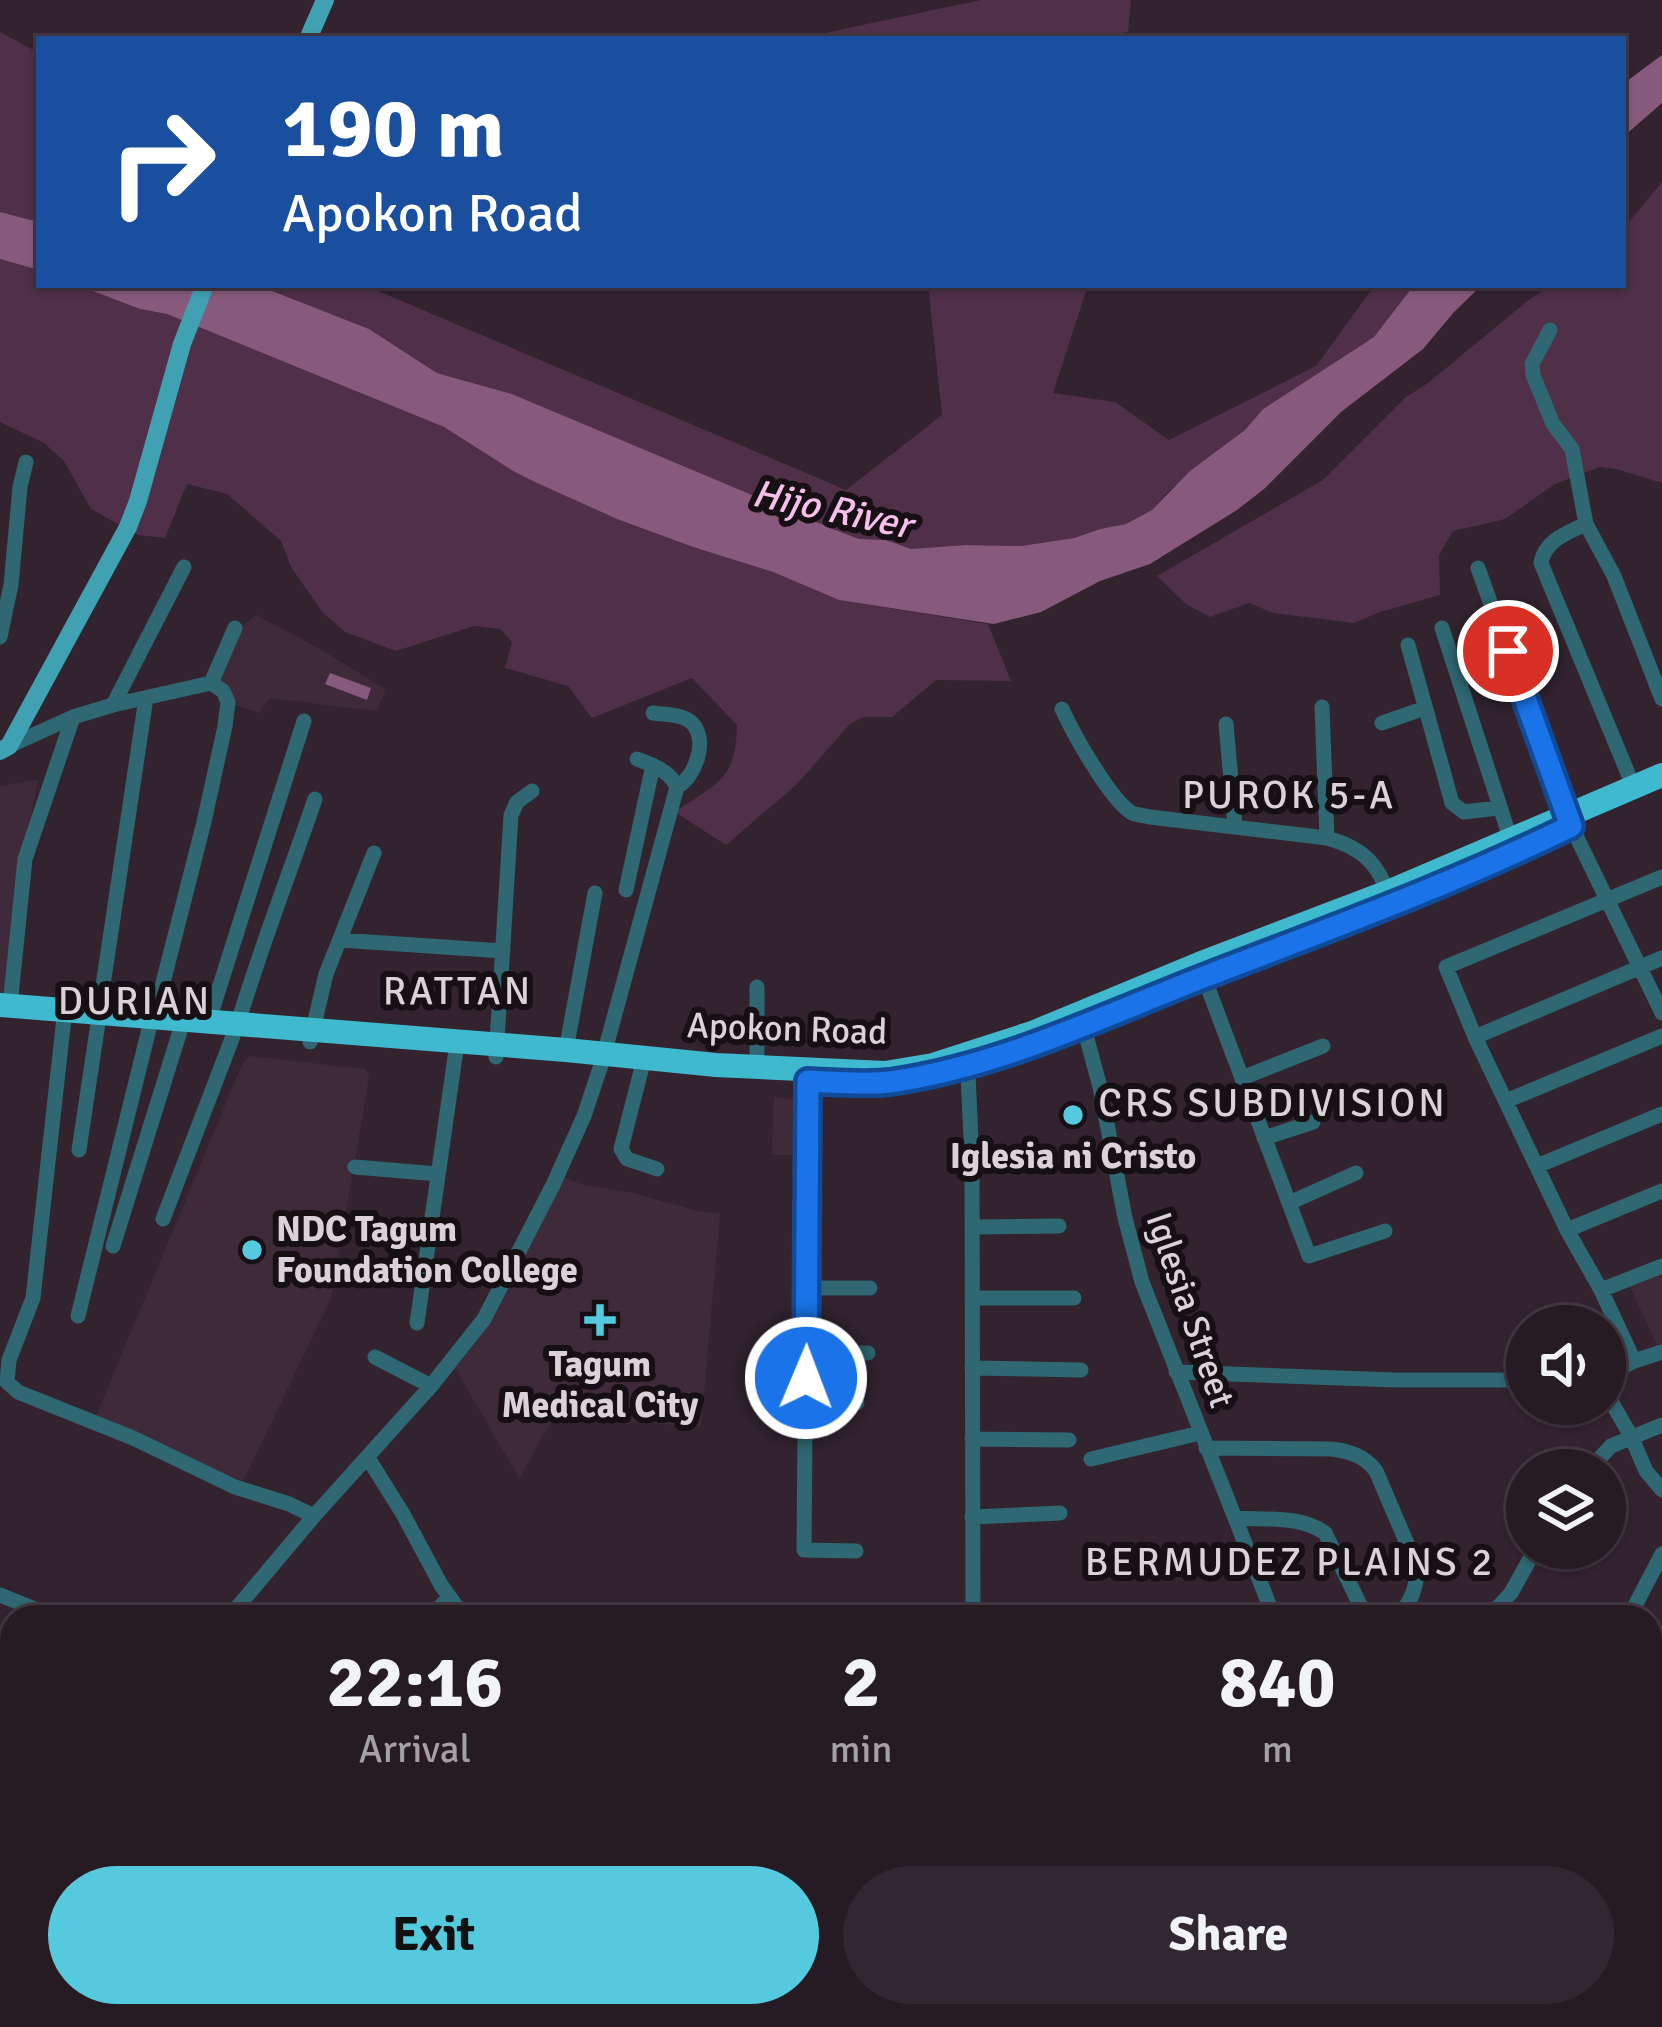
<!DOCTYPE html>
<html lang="en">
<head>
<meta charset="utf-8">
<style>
  :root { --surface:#261a23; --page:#322730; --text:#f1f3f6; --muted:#a4a1a6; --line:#423841; --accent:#55cadf }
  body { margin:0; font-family:Signika,sans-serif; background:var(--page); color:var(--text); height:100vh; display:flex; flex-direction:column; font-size:45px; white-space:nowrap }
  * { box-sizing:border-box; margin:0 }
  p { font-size:39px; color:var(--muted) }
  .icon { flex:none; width:66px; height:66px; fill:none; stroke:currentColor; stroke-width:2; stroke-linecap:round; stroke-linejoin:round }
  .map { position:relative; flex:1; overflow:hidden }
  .details { position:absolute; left:0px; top:1605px; width:1662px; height:423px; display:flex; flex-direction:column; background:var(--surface); border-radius:36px 36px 0 0; box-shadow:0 3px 9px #0004,0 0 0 3px var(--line) }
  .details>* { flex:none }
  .hud { position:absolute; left:36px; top:36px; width:1590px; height:252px; border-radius:0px; box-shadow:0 3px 9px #0004,0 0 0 3px var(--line); background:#1a4fa0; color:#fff; overflow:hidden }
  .buttons { position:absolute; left:1506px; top:1305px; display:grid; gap:24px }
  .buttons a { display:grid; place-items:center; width:120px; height:120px; border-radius:50%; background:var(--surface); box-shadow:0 3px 9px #0004,0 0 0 3px var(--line); font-size:60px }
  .pin { position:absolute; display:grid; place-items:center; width:102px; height:102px; color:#fff; margin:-51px; border:6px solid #fff; border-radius:50%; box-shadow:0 3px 12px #0007 }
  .me { position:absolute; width:132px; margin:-66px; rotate:1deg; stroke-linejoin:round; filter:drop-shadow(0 0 9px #0008) }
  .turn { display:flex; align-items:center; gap:42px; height:252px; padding:0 48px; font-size:54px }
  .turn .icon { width:156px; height:156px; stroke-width:2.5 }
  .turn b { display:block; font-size:84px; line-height:102px }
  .eta { display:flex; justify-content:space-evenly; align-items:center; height:204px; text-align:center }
  .eta b { font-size:72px; font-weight:700; line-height:84px }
  .cta { display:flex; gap:24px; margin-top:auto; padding:24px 48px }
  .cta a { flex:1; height:138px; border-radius:72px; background:var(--accent); color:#111; font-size:48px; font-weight:700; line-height:138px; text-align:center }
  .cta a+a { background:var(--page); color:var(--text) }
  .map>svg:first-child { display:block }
</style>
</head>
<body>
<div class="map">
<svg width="1662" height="2027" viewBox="0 0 1662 2027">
  <rect width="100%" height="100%" fill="#32232f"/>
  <path fill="#3f2a3a" d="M256 615 324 651 386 690 376 711 270 698 259 713 232 704 217 681 238 630Z
    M38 780 25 846 8 998 0 1004V786Z
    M250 1056 365 1069 369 1077 331 1299 243 1481 91 1428 243 1062Z
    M774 1097 801 1100V1155H772Z
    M563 1177 583 1185 633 1193 698 1211 720 1214 701 1427 555 1415 519 1478 455 1368 479 1338Z
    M1662 1270V1346L1658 1347 1628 1283Z"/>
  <path fill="#502f49" d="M981 0H1131L1128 32 1077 39H816L815 35Z
    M0 32 39 53V222L0 212Z
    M1662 182V483L1616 469 1600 467 1555 484 1505 519 1453 531 1439 555 1440 595 1380 612 1354 623 1273 613 1249 603 1210 617 1186 604 1157 576 1323 480 1406 397 1428 383 1526 302 1551 285H1623V229Z
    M0 259 39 270V285H77L140 309 167 314 444 427 513 471 537 483 617 519 693 547 773 572 839 600 988 624 1011 681 936 680 892 717H864L850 724 797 784 726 845 675 812C717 783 736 780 737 725L692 678 592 718 568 686 505 668 512 642 501 629 474 626 396 651 345 632 323 613 291 567 281 541 227 494 187 484 165 538 138 535 91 509 64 461 44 443 0 422Z
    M257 285H364L846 490 942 415 928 285H1088L1053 393 1115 402 1169 440 1316 366 1375 285H1414L1374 337 1263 409 1245 430 1170 490 1152 510 1126 524 1100 529 1074 538 1021 546 965 545 911 549 886 540 859 539 833 529 512 394 437 373 369 329Z"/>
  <path fill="#875a7d" d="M1662 55V103L1623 137V84Z
    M0 212 39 222V270L0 259Z
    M77 285H257L369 329 437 373 512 394 833 529 859 539 886 540 911 549 965 545 1021 546 1074 538 1100 529 1126 524 1152 510 1190 471 1245 430 1263 409 1374 337 1414 285H1482L1454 312 1423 349 1341 412 1264 489 1237 510 1150 564 1100 581 1041 612 994 624 839 600 773 572 693 547 617 519 537 483 513 471 444 427 167 314 140 309Z
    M330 673 371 688 367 700 325 684Z"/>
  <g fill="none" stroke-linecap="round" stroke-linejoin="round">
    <path stroke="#2f6772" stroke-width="15" d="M1550 330 1532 364 1533 375 1553 424 1572 449 1586 524 1614 576 1662 699
      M1586 524C1567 533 1545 540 1541 563L1634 788
      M1478 568 1566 815 1662 1013
      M1442 628 1515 853
      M0 637 11 585 20 487 26 462
      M1408 645 1452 803 1464 812 1498 808
      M113 705 184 567
      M1322 707 1327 838
      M1062 709C1073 733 1110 800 1132 813 1136 815 1146 816 1150 817L1327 838C1367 849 1380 867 1393 906
      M1382 723 1425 708
      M1226 724 1235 826
      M9 746 73 717 113 705 211 683 235 628
      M637 759C653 765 670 771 677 787
      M626 890 653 765
      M340 940 503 951
      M1199 964 1309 1256 1385 1231
      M757 987V1068
      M10 1006 25 859 73 717
      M65 1009 33 1298 9 1360 7 1382 18 1392 133 1438 235 1487 289 1504 314 1516
      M99 1012 146 698
      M1080 1013 1100 1087 1125 1218 1142 1282 1274 1617
      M154 1018 204 822 225 726 228 702 223 691 211 683
      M208 1023 304 721
      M237 1026C260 949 289 875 315 799
      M1475 1037 1662 958
      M310 1042 326 974 374 853
      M566 1050 595 893
      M967 1053 972 1161 973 1617
      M496 1057 511 815 517 802 532 791
      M644 1059 621 1149 627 1159 657 1169
      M808 1071 804 1550 856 1551
      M1242 1078 1323 1046
      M1506 1101 1662 1036
      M1264 1138 1313 1122
      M79 1150 98 1023
      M972 1161 1052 1160
      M1537 1166 1662 1114
      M355 1167 438 1174
      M1289 1203 1356 1173
      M163 1219 233 1036
      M972 1227 1059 1226
      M1567 1230 1662 1191
      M113 1246 180 1031
      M349 1272 422 1279
      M807 1288H870
      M1601 1290 1662 1266
      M972 1298H1074
      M78 1316 149 1029
      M417 1323 457 1043
      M806 1353H868
      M375 1357 431 1386
      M1634 1361 1601 1290 1567 1230 1475 1037 1446 967 1662 877
      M972 1368 1081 1370
      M1176 1372 1396 1380H1527
      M1605 1376 1634 1361 1662 1352
      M1605 1391 1631 1436 1646 1471 1662 1490
      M805 1403H857
      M972 1439 1069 1440
      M1206 1448 1331 1449C1349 1451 1365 1456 1376 1471L1417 1567C1417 1588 1411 1601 1398 1617
      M368 1458 403 1514 441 1585 464 1617
      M1091 1459 1200 1433
      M1589 1470 1611 1446 1662 1425
      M972 1517 1060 1513
      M1235 1518C1265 1520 1300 1515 1325 1533L1366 1617
      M0 1595 37 1610 47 1617
      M229 1617 314 1516 431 1386 484 1319 553 1185 584 1116 601 1065 677 787C695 777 708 742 693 724 684 714 666 715 653 713
      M431 1617 448 1598
      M1489 1617 1511 1593 1536 1548
      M1629 1617 1662 1554
      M0 1641 12 1646
      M0 1688 12 1693
      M4 1736 12 1711
      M0 1768 12 1766
      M1650 1772 1662 1744
      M0 1807 12 1803
      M0 1880 12 1865
      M0 1922 12 1933
      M0 1975 12 1960
      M443 2016 451 2027
      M596 2016 603 2027
      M817 2016 827 2027
      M1197 2016 1217 2027
      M1278 2016 1299 2027
      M1357 2016 1378 2027
      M1542 2016 1553 2027
      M33 2027 47 2016
      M138 2027 151 2016
      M505 2027 524 2016
      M1094 2027 1107 2016
      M1153 2027 1155 2016
      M1396 2027 1399 2016
      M1512 2027 1524 2016"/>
    <path stroke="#40a1b3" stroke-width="18" d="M308 39 325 0
      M0 751 9 746 128 527 138 501 182 344 205 285"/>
    <path stroke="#3fb9ce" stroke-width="24" d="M0 1005 566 1050 716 1065 885 1073 933 1065 1032 1033 1199 964 1388 892 1662 775"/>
  </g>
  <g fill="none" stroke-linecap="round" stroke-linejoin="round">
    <g stroke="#114b97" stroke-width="30">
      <path id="route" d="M806 1378 808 1081C835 1082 863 1085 890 1082 1002 1066 1105 1015 1209 975 1331 928 1453 884 1571 826L1508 651"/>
    </g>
    <use href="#route" stroke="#1a73e8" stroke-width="21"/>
  </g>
  <g fill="#55cadf" stroke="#160f14" stroke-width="4.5">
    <circle cx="1073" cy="1115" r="12"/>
    <circle cx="252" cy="1250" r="12"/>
    <path d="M594 1302h12v12h12v12h-12v12h-12v-12h-12v-12h12z"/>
  </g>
  <g text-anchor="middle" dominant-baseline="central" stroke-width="12" stroke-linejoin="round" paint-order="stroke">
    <g font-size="36" fill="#dbd1d9" stroke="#160f14">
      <text transform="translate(787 1029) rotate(2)">Apokon Road</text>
      <text transform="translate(1190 1310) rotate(71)">Iglesia Street</text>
    </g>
    <g font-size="36" font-weight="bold" fill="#dbd1d9" stroke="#160f14">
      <text x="1073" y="1156">Iglesia ni Cristo</text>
      <text x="276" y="1229" text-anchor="start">NDC Tagum<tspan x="276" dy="41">Foundation College</tspan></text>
      <text x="600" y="1364">Tagum<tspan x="600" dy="41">Medical City</tspan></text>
    </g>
    <g font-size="39" font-style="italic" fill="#f8bfea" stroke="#160f14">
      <text transform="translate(832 509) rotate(12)">Hijo River</text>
    </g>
    <g font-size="39" letter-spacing="3" fill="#dbd1d9" stroke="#160f14">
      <text x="1289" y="795">PUROK 5-A</text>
      <text x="458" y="991">RATTAN</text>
      <text x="135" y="1001">DURIAN</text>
      <text x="1273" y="1103">CRS SUBDIVISION</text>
      <text x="1290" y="1562">BERMUDEZ PLAINS 2</text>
    </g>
  </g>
</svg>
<div class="buttons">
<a><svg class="icon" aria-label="sound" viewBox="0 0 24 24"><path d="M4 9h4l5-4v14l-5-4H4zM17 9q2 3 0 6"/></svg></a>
<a><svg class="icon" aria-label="layers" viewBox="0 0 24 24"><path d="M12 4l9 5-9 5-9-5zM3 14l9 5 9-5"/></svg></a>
</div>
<div class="pin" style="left:1508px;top:651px;background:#d93025"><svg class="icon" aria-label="arrive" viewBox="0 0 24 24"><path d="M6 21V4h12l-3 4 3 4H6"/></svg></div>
<svg class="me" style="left:806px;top:1378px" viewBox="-20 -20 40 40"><circle r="17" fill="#1a73e8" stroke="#fff" stroke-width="3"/><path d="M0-11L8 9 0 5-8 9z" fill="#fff"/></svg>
<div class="hud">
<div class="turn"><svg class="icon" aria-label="right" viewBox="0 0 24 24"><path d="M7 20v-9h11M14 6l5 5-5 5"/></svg><div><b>190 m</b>Apokon Road</div></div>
</div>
<section class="details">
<div class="eta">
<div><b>22:16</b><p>Arrival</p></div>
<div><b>2</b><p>min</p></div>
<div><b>840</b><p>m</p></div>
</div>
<div class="cta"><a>Exit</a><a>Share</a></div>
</section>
</div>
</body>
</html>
